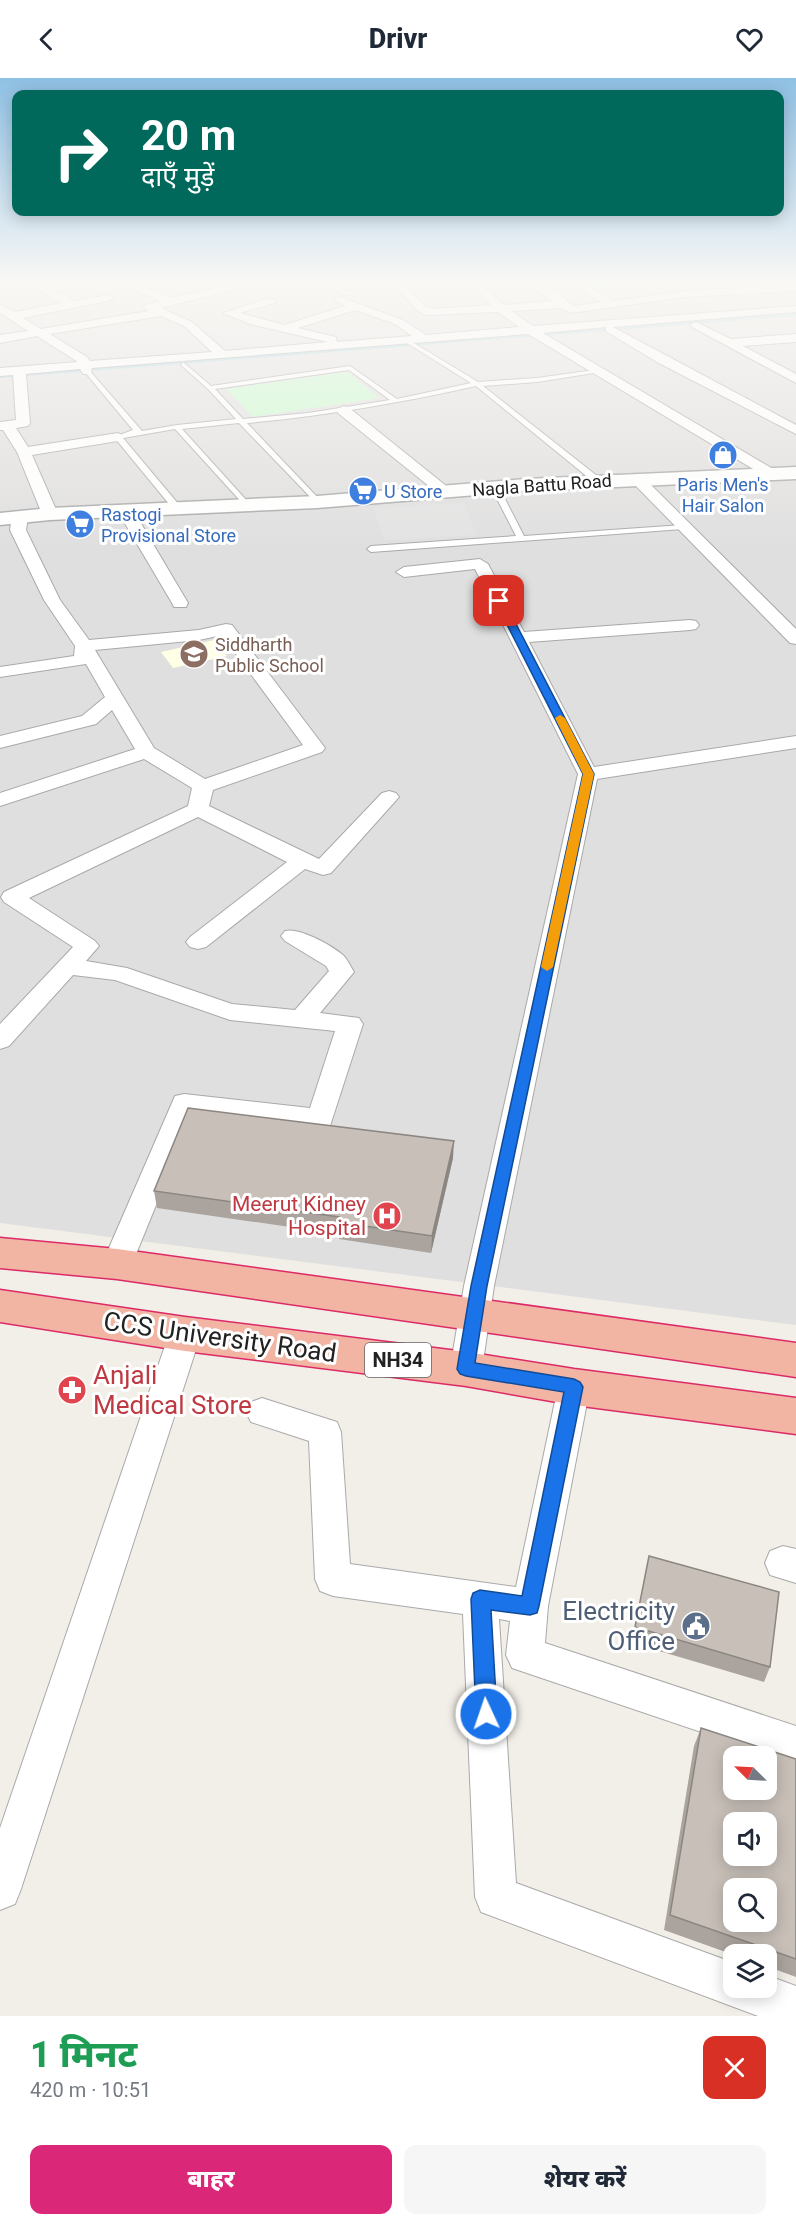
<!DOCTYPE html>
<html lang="hi">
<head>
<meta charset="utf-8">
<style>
  :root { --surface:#fff; --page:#f6f6f7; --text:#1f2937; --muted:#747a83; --accent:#db2777 }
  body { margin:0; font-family:Roboto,"Noto Sans Devanagari",sans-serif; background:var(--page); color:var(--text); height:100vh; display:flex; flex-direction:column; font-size:22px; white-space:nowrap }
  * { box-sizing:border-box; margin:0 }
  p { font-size:20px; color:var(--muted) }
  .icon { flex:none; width:33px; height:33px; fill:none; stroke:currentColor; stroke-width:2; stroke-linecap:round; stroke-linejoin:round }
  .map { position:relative; height:1938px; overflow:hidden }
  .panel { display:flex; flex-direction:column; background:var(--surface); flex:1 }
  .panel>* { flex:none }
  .guide { position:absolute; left:12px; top:12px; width:772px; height:126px; border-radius:12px; box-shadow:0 3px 15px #0003; background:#00695c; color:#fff; overflow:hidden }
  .needle { width:39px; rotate:294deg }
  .buttons { position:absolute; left:723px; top:1668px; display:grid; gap:12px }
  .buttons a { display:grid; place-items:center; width:54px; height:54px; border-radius:12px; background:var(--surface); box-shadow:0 3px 15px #0003; font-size:30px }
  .pin { position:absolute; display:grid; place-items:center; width:51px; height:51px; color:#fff; margin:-26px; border-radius:12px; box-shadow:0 3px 9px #0006 }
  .me { position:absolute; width:66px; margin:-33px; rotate:357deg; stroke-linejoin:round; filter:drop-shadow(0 0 4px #0008) }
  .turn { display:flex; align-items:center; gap:21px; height:126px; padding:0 30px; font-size:27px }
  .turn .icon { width:78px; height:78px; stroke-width:2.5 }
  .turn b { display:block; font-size:42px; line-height:51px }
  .round { display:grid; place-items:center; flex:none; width:63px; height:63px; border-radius:12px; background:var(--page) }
  .overview { display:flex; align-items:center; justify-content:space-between; height:102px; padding:0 30px }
  h1 { font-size:36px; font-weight:800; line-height:45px; color:#1e9e55 }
  .button { display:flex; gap:12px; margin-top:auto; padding:12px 30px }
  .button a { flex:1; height:69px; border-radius:12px; background:var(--accent); color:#fff; font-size:24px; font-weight:800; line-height:69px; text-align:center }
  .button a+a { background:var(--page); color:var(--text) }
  header { display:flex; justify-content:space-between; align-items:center; height:78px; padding:0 30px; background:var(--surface); font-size:27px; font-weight:800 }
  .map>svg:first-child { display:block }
</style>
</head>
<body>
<header><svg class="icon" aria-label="back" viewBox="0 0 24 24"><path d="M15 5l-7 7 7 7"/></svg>Drivr<svg class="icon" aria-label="heart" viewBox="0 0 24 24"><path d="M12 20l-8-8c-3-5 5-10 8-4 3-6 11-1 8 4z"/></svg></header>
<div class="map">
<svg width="796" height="1938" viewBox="0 0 796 1938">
  <rect width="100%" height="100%" fill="#f2efe9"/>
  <path fill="#e0dfdf" d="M0 202H796V1247L0 1145Z"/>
  <path fill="#ffffe5" d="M214 562 227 578 173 590 161 574Z"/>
  <path fill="#c8facc" d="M596 202H635L640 205 584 212 572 205Z
    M706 202H758L796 208 720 213Z
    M347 294 379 320 253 339 226 311Z"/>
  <path fill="#e2e2e2" d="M464 425 477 457 384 463 374 430Z"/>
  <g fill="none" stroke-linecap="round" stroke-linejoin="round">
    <path stroke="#aad3df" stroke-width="4" d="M0 298 796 236"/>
    <g stroke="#a9a9a9" stroke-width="2">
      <path id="service" d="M409 262 478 304 537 300 602 291 600 294 537 304 483 308 601 401V405H595L476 308C400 325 324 338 247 345L320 422V426H317L239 345 182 351 248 424V428H245L175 351 123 360 180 428 181 430 177 432H174L114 359 133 352 84 293 89 292 142 353 177 347 236 341 208 311 181 287 183 284 211 308 350 288 397 321 471 305 407 265ZM349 292 390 322 308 335 243 341 215 311Z
        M499 415 503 417 524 458 683 447 687 449 683 451 371 474 367 471 371 468 516 458 495 417Z"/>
    </g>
    <g stroke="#a9a9a9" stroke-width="2">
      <path id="minor" d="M0 202H16L0 207Z
        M22 202H34L75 223 108 217 114 220 108 223 23 240 41 251 149 233 144 229 146 227 159 223 115 204 114 202H127L171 220 249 202H266L265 204 161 230 192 244 225 273 328 264 250 246 223 235 270 220 276 223 274 225 240 235 284 247 345 228 334 222 340 219 403 242 426 257 519 249 498 234 426 237 418 233 396 210V206H404L426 229 432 231 491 227 475 210 460 202C481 202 489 212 503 227L553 223 520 202C542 200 557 215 574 228L601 224 563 202H575L614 223 685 213 796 207V213L685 219 571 235 561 230 511 233 533 248 796 228V234L613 249 796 347V356L657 284 607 254 605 252 607 249 543 255 778 394 780 397 778 400H768L528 256 92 290 91 296H83L80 291 26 296 30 345 28 348 16 350 28 369 118 355 125 359 118 363 32 377 58 436 50 441 42 436 17 374 3 352H0V344L16 342 13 297 0 298V290L78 284 37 258 0 265V257L28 253 0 235V227L15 234 62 225ZM355 232 395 246 412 258 337 264 336 259 298 250ZM161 238 184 248 212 274 90 283 87 279 50 256Z
        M307 202H321L356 215 354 217H346Z
        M696 244 731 261 796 256V264L743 268 796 296V305L692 249 690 247Z
        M343 328 348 329 450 411 452 414 450 417H440L338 335 336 332Z
        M638 398 643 399 796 551V566L790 565 633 405 631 402 633 399Z
        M125 427 133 432 188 525 186 529H174L172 525 117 432Z
        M20 434 28 439 26 452 60 522 89 562 199 552 226 546 232 547 325 670 322 674 213 712 209 728 319 781 382 715 389 713 396 715 399 719 331 795 323 797 305 791 206 869 198 871 190 869 186 864 190 859 287 784 198 739 29 820 95 863 99 868 86 883 127 890 232 926 295 932 329 893 326 888 285 863 281 858 285 853C299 849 331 867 343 877 347 881 351 889 354 894L320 935 359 940 363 946 330 1048 320 1051 193 1036 132 1186 127 1194 117 1198 107 1194 102 1186 175 1018 184 1016 310 1030 335 953 230 942 115 902 73 897 9 968 0 971V946L73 869 4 824 1 819 4 814 188 728 192 710 144 681 0 728V715L135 671 112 632 96 646 0 670V658L82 638 105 619 86 586 0 599V589L74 578 75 568 44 522 10 452 12 439ZM222 557 303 667 205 701 154 670 95 572 199 562Z
        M480 481 488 486 524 554 690 542 696 543 699 547 696 551 690 552 529 564 594 689 796 658V670L597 701 494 1208 482 1291 477 1300 466 1304 455 1300 450 1291 464 1208 578 696 475 491 404 499 396 494 404 489Z
        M185 1243 196 1247 201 1256 21 1811 15 1826 0 1832V1750L169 1256 174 1247Z
        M574 1295 585 1299 590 1309 548 1528 545 1565 796 1648V1686L512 1590 506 1577 510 1543 499 1541 516 1805 734 1885V1910H766V1897L796 1908V1938H758L481 1834 475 1819 463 1536 333 1518 320 1513 315 1501 309 1363 251 1344 246 1334 251 1324 262 1320 337 1344 341 1354 350 1486 516 1509 558 1309 563 1299Z
        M783 1468 796 1471V1505L770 1497 765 1485 770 1473Z"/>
    </g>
    <g stroke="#a9a9a9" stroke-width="3">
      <path id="tertiary" d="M796 389V401L525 413 317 430 50 442 0 447V435L50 430 317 418 525 401Z"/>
    </g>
    <g stroke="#dc2a67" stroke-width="3">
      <path id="trunk" d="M0 1160 117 1171 796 1265V1299L117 1201 0 1190Z
        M0 1212 185 1239 466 1274 574 1291 796 1320V1356L574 1327 466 1308 185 1273 0 1244Z"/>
    </g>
    <use href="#service" fill="#fff" fill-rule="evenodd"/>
    <use href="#minor" fill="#fff" fill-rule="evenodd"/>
    <use href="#tertiary" fill="#fff" fill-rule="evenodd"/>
    <use href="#trunk" fill="#f2b4a3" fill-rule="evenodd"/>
  </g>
  <path fill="#aba49e" d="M453 1080 431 1175 339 1161V1156L157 1130 154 1113Z
    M649 1478 770 1589 764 1604 632 1565Z
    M701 1650 796 1681V1899L766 1888V1876L734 1877 664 1852 694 1668Z"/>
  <path fill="#8b8681" d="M454 1063 453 1080 431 1175 432 1158Z"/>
  <path fill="#c7bfb8" stroke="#8b8681" stroke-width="1.5" fill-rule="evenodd" d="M188 1030 454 1063 432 1158 338 1144 339 1139 154 1113Z
    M649 1478 779 1514 770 1589 635 1549Z
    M701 1650 796 1681V1881L670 1837ZM734 1678H766V1712H734ZM734 1744H766V1778H734ZM734 1810H766V1844H734Z"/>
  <linearGradient id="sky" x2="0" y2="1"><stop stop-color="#8fc0e4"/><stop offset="0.43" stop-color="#f9f8f5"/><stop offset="1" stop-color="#f9f8f5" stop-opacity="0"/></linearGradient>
  <rect width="796" height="473" fill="url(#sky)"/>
  <path fill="#1a73e8" stroke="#114b97" stroke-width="1.5" d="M499 520 504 523 594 696 487 1208 475 1285 574 1301 580 1304 583 1309 539 1528 537 1535 530 1537 491 1532 497 1636 494 1643 486 1646 479 1643 476 1636 471 1521 473 1515 480 1512 522 1518 564 1314 466 1298 460 1296 457 1291 471 1208 583 696 495 523Z"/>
  <path fill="#f59e0b" d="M560 637 565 640 594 696 553 889 547 893 541 889 583 696 555 640Z"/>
  <defs>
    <g id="shop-disc" transform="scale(1.5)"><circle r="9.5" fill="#3f7fe0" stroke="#fff"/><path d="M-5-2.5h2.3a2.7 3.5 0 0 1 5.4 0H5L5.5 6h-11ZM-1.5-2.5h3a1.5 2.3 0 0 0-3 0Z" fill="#fff"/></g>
    <g id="supermarket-disc" transform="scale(1.5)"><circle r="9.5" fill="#3f7fe0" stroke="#fff"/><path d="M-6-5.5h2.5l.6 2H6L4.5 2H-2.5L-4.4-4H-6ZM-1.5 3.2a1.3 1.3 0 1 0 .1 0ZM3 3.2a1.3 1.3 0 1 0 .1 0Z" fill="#fff"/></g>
    <g id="school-disc" transform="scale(1.5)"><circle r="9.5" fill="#8d6e63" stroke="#fff"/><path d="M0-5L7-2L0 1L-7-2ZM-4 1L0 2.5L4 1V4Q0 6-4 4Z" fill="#fff"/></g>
    <g id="hospital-disc" transform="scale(1.5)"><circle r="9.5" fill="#e0444e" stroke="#fff"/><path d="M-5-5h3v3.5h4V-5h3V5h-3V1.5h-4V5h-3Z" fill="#fff"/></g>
    <g id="pharmacy-disc" transform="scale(1.5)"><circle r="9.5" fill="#e0444e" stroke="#fff"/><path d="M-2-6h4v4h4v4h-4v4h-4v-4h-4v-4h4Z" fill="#fff"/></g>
    <g id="civic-disc" transform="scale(1.5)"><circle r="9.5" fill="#5c6f8a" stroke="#fff"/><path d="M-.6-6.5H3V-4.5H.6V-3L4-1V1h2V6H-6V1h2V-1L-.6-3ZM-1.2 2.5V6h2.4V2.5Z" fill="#fff"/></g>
  </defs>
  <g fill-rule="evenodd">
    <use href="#shop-disc" x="723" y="377"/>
    <use href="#supermarket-disc" x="363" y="413"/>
    <use href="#supermarket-disc" x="80" y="446"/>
    <use href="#school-disc" x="194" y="576"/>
    <use href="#hospital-disc" x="387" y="1138"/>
    <use href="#pharmacy-disc" x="72" y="1312"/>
    <use href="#civic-disc" x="696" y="1548"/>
  </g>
  <g text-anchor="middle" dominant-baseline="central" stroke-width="6" stroke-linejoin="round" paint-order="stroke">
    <g font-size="18" fill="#366cbe" stroke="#fff" text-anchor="start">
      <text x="723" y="406" text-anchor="middle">Paris Men's<tspan x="723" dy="21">Hair Salon</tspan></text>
      <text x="384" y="413">U Store</text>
      <text x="101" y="436">Rastogi<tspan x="101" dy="21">Provisional Store</tspan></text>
    </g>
    <g font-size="18" fill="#222" stroke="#fff">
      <text transform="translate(542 407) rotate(-4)">Nagla Battu Road</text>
    </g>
    <g font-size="18" fill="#785e54" stroke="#fff" text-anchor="start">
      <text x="215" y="566">Siddharth<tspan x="215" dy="21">Public School</tspan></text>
    </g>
    <rect fill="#fff" stroke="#646464" stroke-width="1.5" x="365" y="1265" width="66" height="34" rx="4.5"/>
    <g font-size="20" font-weight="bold" fill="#222">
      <text x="398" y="1282">NH34</text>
    </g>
    <g font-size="21" fill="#be3a42" stroke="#fff" text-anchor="end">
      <text x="366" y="1126">Meerut Kidney<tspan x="366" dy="24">Hospital</tspan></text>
    </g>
    <g font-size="26" fill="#222" stroke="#fff">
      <text transform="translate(220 1259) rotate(8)">CCS University Road</text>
    </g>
    <g font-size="26" fill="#be3a42" stroke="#fff" text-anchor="start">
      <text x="93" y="1297">Anjali<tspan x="93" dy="30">Medical Store</tspan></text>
    </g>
    <g font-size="26" fill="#4e5e75" stroke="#fff" text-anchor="end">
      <text x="675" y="1533">Electricity<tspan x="675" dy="30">Office</tspan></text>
    </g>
  </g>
</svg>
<div class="buttons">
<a><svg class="needle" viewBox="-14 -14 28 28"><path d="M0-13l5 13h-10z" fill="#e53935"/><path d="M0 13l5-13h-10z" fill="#747a83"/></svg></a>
<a><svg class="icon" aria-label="sound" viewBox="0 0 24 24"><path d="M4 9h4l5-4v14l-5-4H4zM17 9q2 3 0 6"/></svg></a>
<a><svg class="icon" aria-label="search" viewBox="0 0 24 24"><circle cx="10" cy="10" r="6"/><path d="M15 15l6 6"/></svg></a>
<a><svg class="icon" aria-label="layers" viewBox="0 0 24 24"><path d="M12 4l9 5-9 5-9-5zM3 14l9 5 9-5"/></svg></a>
</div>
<div class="pin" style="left:499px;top:523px;background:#d93025"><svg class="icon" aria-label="arrive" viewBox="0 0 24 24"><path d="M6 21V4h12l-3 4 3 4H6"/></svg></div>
<svg class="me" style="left:486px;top:1636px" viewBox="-20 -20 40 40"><circle r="17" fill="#1a73e8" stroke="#fff" stroke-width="3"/><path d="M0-11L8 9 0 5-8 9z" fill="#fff"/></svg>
<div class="guide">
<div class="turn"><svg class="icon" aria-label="right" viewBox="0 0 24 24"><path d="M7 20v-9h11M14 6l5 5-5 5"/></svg><div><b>20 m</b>दाएँ मुड़ें</div></div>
</div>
</div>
<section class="panel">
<div class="overview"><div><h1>1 मिनट</h1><p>420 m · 10:51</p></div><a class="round" style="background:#d93025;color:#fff"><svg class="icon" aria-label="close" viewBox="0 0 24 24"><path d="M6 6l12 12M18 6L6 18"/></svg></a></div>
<div class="button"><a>बाहर</a><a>शेयर करें</a></div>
</section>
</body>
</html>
